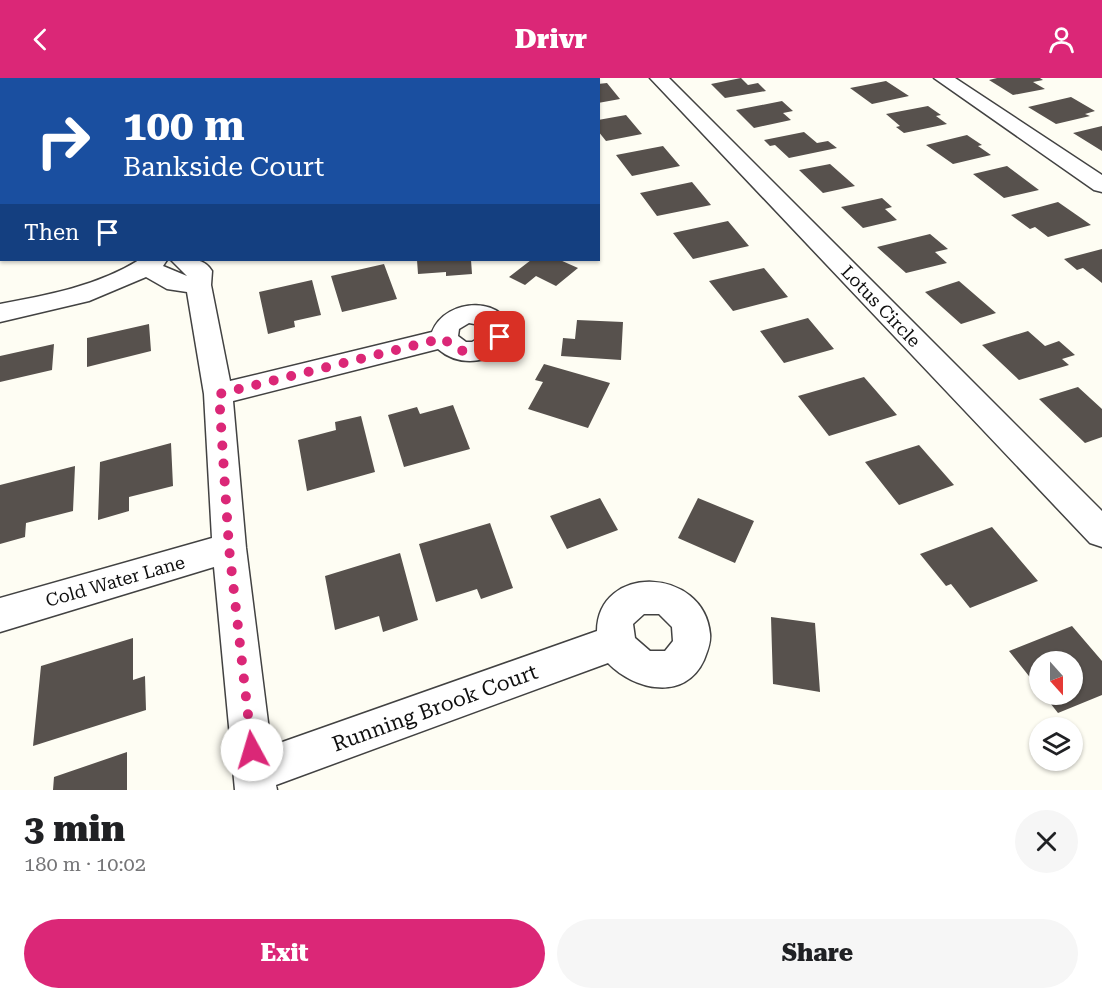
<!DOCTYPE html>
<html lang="en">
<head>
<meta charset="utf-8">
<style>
  :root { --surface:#fff; --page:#f6f6f6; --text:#202124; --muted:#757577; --accent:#db2777 }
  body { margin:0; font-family:"Roboto Serif",serif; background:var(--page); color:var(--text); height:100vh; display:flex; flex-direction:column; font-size:22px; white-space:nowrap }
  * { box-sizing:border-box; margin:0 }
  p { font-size:20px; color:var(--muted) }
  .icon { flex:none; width:33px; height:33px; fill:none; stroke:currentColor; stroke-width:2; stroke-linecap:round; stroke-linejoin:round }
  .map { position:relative; height:712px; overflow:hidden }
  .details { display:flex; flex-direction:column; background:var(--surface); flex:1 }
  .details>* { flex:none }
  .guide { position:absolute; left:0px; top:0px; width:600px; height:183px; box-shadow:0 2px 4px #0004; background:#1a4fa0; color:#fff; overflow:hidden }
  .needle { width:39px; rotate:159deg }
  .controls { position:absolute; left:1029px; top:573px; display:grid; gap:12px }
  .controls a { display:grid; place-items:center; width:54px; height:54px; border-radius:50%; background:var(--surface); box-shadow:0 2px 4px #0004; font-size:30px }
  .pin { position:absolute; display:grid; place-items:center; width:51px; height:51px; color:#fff; margin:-26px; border-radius:12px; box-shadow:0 3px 9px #0006 }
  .me { position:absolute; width:66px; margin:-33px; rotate:354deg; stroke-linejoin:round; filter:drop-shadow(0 0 4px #0008) }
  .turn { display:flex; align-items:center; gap:21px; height:126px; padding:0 24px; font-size:27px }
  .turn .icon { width:78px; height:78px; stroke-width:2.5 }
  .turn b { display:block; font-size:42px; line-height:51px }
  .then { display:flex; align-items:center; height:57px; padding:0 24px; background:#0003; gap:12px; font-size:22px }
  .round { display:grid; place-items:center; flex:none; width:63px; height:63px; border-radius:32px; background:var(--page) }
  .summary { display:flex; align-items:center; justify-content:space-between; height:102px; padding:0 24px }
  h1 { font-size:36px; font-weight:800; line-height:45px }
  .cta { display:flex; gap:12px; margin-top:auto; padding:12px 24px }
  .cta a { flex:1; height:69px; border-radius:36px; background:var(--accent); color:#fff; font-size:24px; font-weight:800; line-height:69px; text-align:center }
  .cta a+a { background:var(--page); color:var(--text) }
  header { display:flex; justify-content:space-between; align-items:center; height:78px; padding:0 24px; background:var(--accent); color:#fff; font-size:27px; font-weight:800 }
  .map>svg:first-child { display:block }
</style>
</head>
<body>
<header><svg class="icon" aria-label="back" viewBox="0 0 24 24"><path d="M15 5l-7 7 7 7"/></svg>Drivr<svg class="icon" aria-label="person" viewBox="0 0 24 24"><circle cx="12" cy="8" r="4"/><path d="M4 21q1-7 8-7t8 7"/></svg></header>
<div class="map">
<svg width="1102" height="712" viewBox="0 0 1102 712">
  <rect width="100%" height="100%" fill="#fefdf3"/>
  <path fill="#57514d" d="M741 0 748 7 758 5 766 13 725 20 711 6Z
    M997 0H1040L1043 2 1033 4 1045 11 1013 17 989 2Z
    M886 3 909 18 872 26 850 10Z
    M607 5 620 21 598 25V6Z
    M1071 19 1095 33 1085 36 1090 38 1056 46 1028 29Z
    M782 23 793 33 783 35 791 42 754 50 736 32Z
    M928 28 941 37 936 38 947 46 904 55 896 49 900 48 886 36Z
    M626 37 642 56 606 63 598 53V42Z
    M1102 48V73L1073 55Z
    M804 54 817 65 828 63 837 70 789 80 775 67 770 68 764 62Z
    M967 57 982 67 978 68 991 77 953 86 926 67Z
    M663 68 680 88 632 98 616 77Z
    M830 86 855 108 823 115 799 92Z
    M1007 88 1039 112 1004 120 973 96Z
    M692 104 711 127 657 138 640 115Z
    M882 120 892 129 885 131 897 142 863 150 841 129Z
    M1058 124 1091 147 1048 159 1035 149 1030 151 1011 137Z
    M728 143 749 168 693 181 673 155Z
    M930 156 948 171 935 174 947 185 906 195 877 169Z
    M1102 171V205L1083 190 1077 192 1064 181Z
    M417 182H471L472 196 446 198V194L418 196Z
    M531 182H560L578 190 556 208 536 198 525 207 509 199Z
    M384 186 397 221 342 234 331 198Z
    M764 190 788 219 733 233 709 203Z
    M312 202 321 237 294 243 295 249 268 256 259 214Z
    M959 203 996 235 961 246 925 214Z
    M808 240 834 271 784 285 760 253Z
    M577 242 623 244 621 282 561 278 563 260 575 261Z
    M149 246 151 273 87 289V260Z
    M1028 253 1045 268 1059 263 1075 277 1062 281 1069 287 1019 302 982 267Z
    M54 266 52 292 0 304V278Z
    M544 286 610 305 588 350 528 331 543 304 535 302Z
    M864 299 897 337 829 358 798 318Z
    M1078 309 1102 331V359L1085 365 1039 321Z
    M453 327 470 371 404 389 388 337 417 329 420 336Z
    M361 338 375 394 307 413 298 362 336 352 335 344Z
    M171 365 173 408 129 419V433L98 442 100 384Z
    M919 367 954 407 899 427 865 384Z
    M75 388 73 433 26 445 25 459 0 466V407Z
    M600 420 618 452 567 471 550 438Z
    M698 420 754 443 735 485 678 460Z
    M490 445 513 510 481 521 477 511 436 524 419 466Z
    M992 449 1038 503 970 530 951 506 946 508 920 476Z
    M400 475 418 542 383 554 379 538 335 552 325 498Z
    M771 539 815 545 820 614 773 606Z
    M1072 548 1102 583V617L1058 635 1043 616H1072V584H1040V612L1009 573Z
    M133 560V602L145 598 146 632 33 668 41 588Z
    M127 674V712H53L54 699Z"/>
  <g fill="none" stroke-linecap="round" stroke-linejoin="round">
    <g stroke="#424242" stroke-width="3">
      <path id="minor" d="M171 0H189V2H171Z
        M193 0H211V2H193Z
        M650 0H669L1102 433V469L1090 465Z
        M934 0H955L1102 97V114L1094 112Z
        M139 182H167L163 188 187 198 171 182C187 182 203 178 212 193L211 207 230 303 432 254C446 218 509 217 513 259 498 285 461 291 438 271L233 323 246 470 271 668 597 553C598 485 704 489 710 556 711 565 707 574 704 582 685 624 634 612 608 585L276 707 277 712H235L214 489 0 554V520L212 460 204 316 187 214 167 211 146 199 89 223 0 244V226C48 217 97 208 139 182ZM469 245 485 248 486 256 472 264H466L458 258 459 251ZM644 536H659L672 549 673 563 665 573H650L635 560 633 546Z"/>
    </g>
    <use href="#minor" fill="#fff" fill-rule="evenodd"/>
  </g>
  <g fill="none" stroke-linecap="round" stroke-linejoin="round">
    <path stroke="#db2777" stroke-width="10" stroke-dasharray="0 18" d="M252 672 229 470 219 316 444 260C460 280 485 277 500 259"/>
  </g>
  <g text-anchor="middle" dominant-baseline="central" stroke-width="6" stroke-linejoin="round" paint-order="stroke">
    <g font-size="18" fill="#0f0f0f" stroke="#fff">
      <text transform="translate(881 228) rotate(46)">Lotus Circle</text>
      <text transform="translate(115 503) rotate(-16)">Cold Water Lane</text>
    </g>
    <g font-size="21" fill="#0f0f0f" stroke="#fff">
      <text transform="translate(435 630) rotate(-20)">Running Brook Court</text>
    </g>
  </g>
</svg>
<div class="controls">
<a><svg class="needle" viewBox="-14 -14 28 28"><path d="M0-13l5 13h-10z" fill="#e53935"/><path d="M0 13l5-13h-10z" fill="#757577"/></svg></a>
<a><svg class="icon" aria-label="layers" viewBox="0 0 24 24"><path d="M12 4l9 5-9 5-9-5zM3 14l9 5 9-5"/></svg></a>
</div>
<div class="pin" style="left:500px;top:259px;background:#d93025"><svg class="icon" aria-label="arrive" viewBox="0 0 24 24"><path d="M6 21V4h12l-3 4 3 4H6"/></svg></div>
<svg class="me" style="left:252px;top:672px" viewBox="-20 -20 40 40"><circle r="19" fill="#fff"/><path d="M0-13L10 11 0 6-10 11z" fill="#db2777"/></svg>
<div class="guide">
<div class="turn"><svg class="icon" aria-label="right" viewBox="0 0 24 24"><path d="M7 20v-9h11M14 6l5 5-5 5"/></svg><div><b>100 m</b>Bankside Court</div></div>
<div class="then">Then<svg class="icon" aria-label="arrive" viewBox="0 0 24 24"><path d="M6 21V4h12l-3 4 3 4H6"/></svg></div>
</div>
</div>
<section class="details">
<div class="summary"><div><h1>3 min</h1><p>180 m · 10:02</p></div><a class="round"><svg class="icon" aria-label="close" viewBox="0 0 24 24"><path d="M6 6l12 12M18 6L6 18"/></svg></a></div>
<div class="cta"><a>Exit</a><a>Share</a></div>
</section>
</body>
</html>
